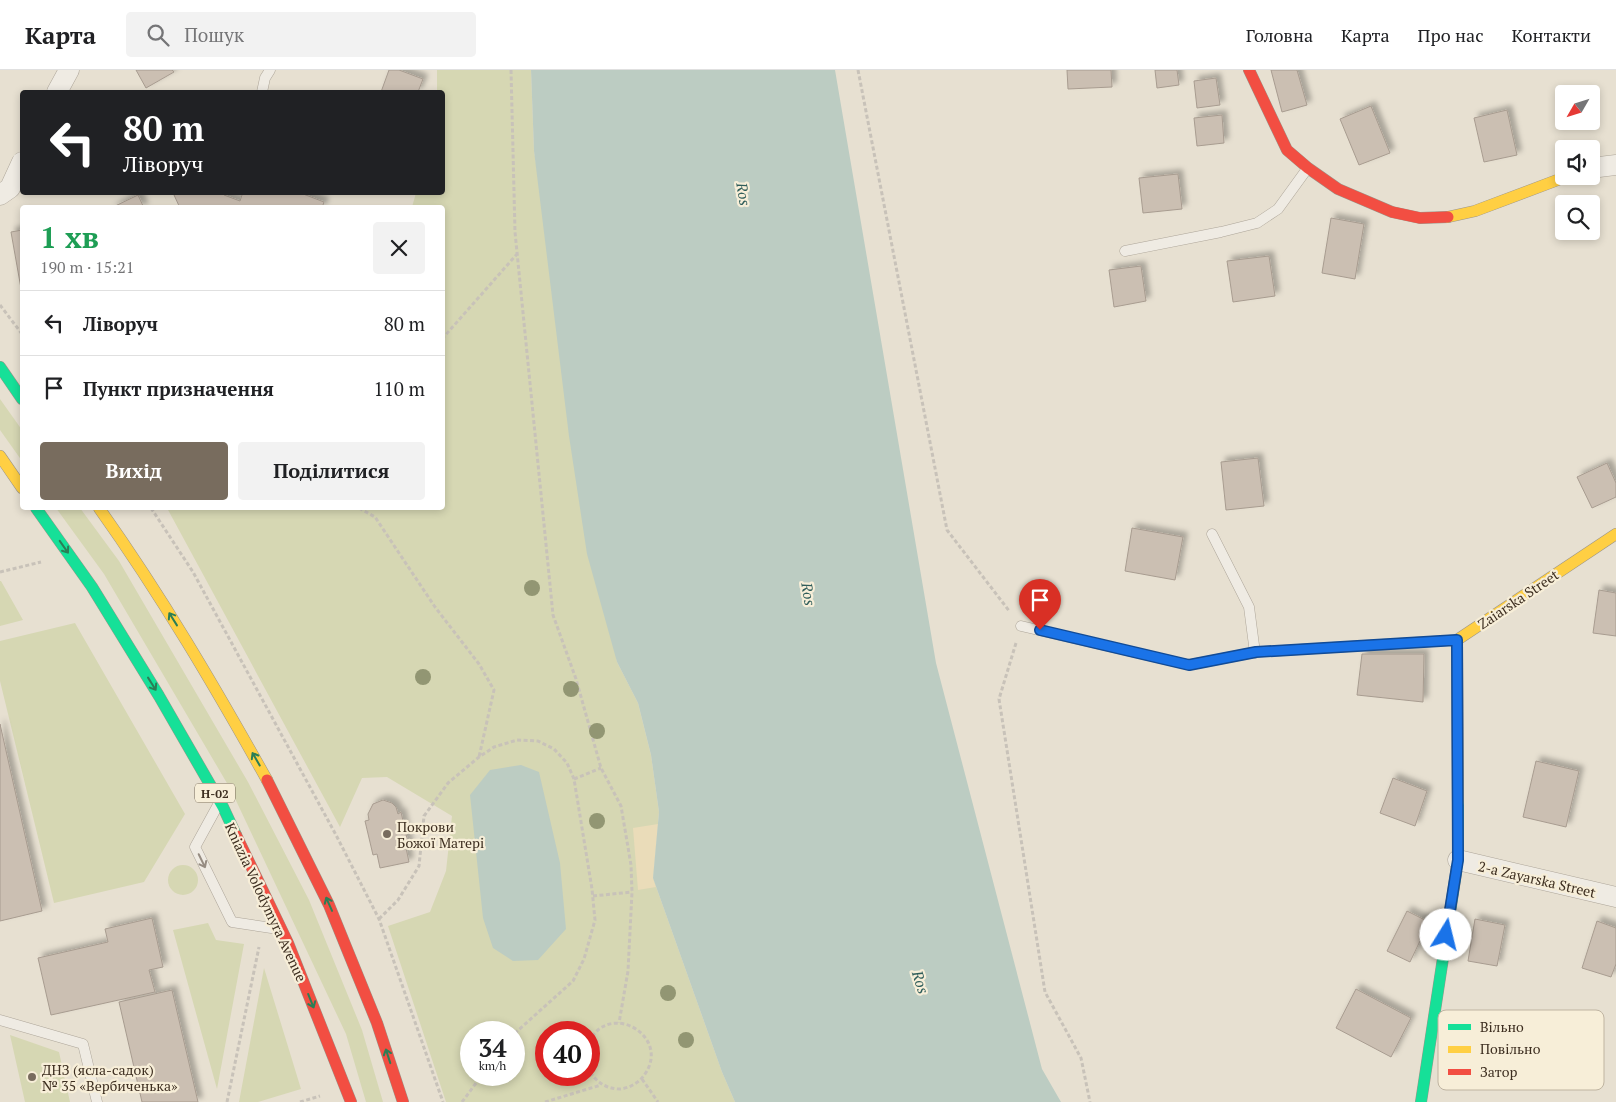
<!DOCTYPE html>
<html lang="uk">
<head>
<meta charset="utf-8">
<style>
  :root { --surface:#fff; --page:#f2f2f2; --text:#202124; --muted:#757577; --line:#e0e0e0; --accent:#786c5e }
  body { margin:0; font-family:"PT Serif",serif; background:var(--page); color:var(--text); height:100vh; display:flex; flex-direction:column; font-size:19px; white-space:nowrap }
  * { box-sizing:border-box; margin:0 }
  p { font-size:16px; color:var(--muted) }
  .icon { flex:none; width:28px; height:28px; fill:none; stroke:currentColor; stroke-width:2; stroke-linecap:round; stroke-linejoin:round }
  .map { position:relative; flex:1; overflow:hidden }
  .panel { position:absolute; left:20px; top:135px; width:425px; height:305px; display:flex; flex-direction:column; background:var(--surface); border-radius:5px; box-shadow:0 2px 8px #0003 }
  .panel>* { flex:none }
  .hud { position:absolute; left:20px; top:20px; width:425px; height:105px; border-radius:5px; box-shadow:0 2px 8px #0003; background:#202124; color:#fff; overflow:hidden }
  .needle { width:32px; rotate:231deg }
  .tools { position:absolute; left:1555px; top:15px; display:grid; gap:10px }
  .tools a { display:grid; place-items:center; width:45px; height:45px; border-radius:5px; background:var(--surface); box-shadow:0 2px 8px #0003; font-size:25px }
  .speed { position:absolute; left:460px; top:951px; display:flex; gap:10px; font-size:25px; font-weight:700; text-align:center }
  .speed>* { display:grid; place-content:center; width:65px; height:65px; border-radius:50%; background:var(--surface); box-shadow:0 2px 8px #0003; line-height:1 }
  .speed small { font-size:12px; font-weight:400 }
  .speed .limit { border:8px solid #d22; background:#fff; color:#111 }
  .pin { position:absolute; display:grid; place-items:center; width:42px; height:42px; color:#fff; margin:-51px -21px; border-radius:50% 50% 50% 0; rotate:-45deg; box-shadow:0 0 5px #0007 }
  .pin .icon { rotate:45deg }
  .me { position:absolute; width:55px; margin:-28px; rotate:9deg; stroke-linejoin:round; filter:drop-shadow(0 0 4px #0008) }
  .turn { display:flex; align-items:center; gap:18px; height:105px; padding:0 20px; font-size:22px }
  .turn .icon { width:65px; height:65px; stroke-width:2.5 }
  .turn b { display:block; font-size:35px; line-height:42px }
  .round { display:grid; place-items:center; flex:none; width:52px; height:52px; border-radius:5px; background:var(--page) }
  .overview { display:flex; align-items:center; justify-content:space-between; height:85px; padding:0 20px }
  h1 { font-size:30px; font-weight:700; line-height:38px; color:#1e9e55 }
  .primary-button { display:flex; gap:10px; margin-top:auto; padding:10px 20px }
  .primary-button a { flex:1; height:58px; border-radius:5px; background:var(--accent); color:#fff; font-size:20px; font-weight:700; line-height:58px; text-align:center }
  .primary-button a+a { background:var(--page); color:var(--text) }
  ul { padding:0; list-style:none }
  li { display:flex; align-items:center; gap:15px; height:65px; padding:0 20px; border-top:1px solid var(--line) }
  li div { flex:1 }
  li b { display:block; font-size:19px }
  li em { font-style:normal }
  header { display:flex; align-items:center; gap:30px; box-sizing:border-box; height:70px; padding:0 25px; background:var(--surface); border-bottom:1px solid var(--line) }
  header strong { font-size:24px }
  nav { display:flex; gap:28px; margin-inline-start:auto; font-size:18px }
  .search { width:350px; height:45px; background:var(--page); display:flex; align-items:center; gap:12px; box-sizing:border-box; padding:0 18px; border-radius:5px; color:var(--muted); font-size:19px }
  .map>svg:first-child { display:block }
</style>
</head>
<body>
<header>
<strong>Карта</strong>
<div class="search"><svg class="icon" aria-label="search" viewBox="0 0 24 24"><circle cx="10" cy="10" r="6"/><path d="M15 15l6 6"/></svg>Пошук</div>
<nav><a>Головна</a><a>Карта</a><a>Про нас</a><a>Контакти</a></nav>
</header>
<div class="map">
<svg width="1616" height="1032" viewBox="0 0 1616 1032">
  <defs>
    <filter id="shadow"><feDropShadow dx="4.5" dy="-4.5" stdDeviation="2.5" flood-color="#0004"/></filter>
  </defs>
  <rect width="100%" height="100%" fill="#e7e0d1"/>
  <path fill="#d6d7b3" fill-rule="evenodd" d="M437 0H531L534 81 617 592 638 633 651 685 659 742 653 808 722 1002 735 1032H446L388 856 430 842 446 801 452 746 387 707 362 708 340 757 167 438H442V138L412 137 416 123 442 122V22H437ZM471 962H514V1005H471ZM546 962H589V1005H546Z
    M0 329 22 360V391L0 360Z
    M56 438H80L119 491 248 712 309 830 362 960 383 1032H366L346 964 231 720 104 504Z
    M0 511H1L23 550 0 556Z
    M75 553 185 744 144 812 54 833 0 611V571Z
    M168 810a15 15 0 1 1 30 0a15 15 0 1 1-30 0Z
    M208 853 216 870 244 874 217 1019 173 860Z
    M264 898 301 1019 258 1032H239Z
    M10 965 59 982 70 1032H25Z"/>
  <path fill="#eadcb9" d="M658 754 653 808 656 817 638 820 633 758Z"/>
  <path fill="#bcccc2" d="M531 0H835L936 593 1042 999 1061 1032H735L722 1002 653 808 659 742 651 685 638 633 617 592 587 484 569 366 534 81Z
    M521 695 539 702 560 793 566 859 538 890 513 891 493 878 483 848 470 725 490 700Z"/>
  <path fill="#cbbfb2" stroke="#a89c90" filter="url(#shadow)" d="M136 0H172L174 2 146 18Z
    M389 0H399L423 9 418 22H381Z
    M1067 0H1111L1112 17 1068 19Z
    M1155 0H1177L1179 15 1157 18Z
    M1271 0H1297L1307 35 1282 42Z
    M1216 8 1220 35 1197 38 1194 11Z
    M1371 36 1390 83 1359 95 1340 49Z
    M1507 40 1517 85 1484 92 1474 48Z
    M1222 45 1224 73 1197 76 1194 48Z
    M1178 104 1182 139 1143 143 1139 108Z
    M179 122H224V125L240 131 243 122H298L324 132 322 138H180L174 125Z
    M138 125 144 138H111Z
    M1331 148 1364 154 1355 209 1322 203Z
    M22 160V224L11 162Z
    M1269 186 1275 226 1233 232 1227 191Z
    M1141 196 1146 231 1114 237 1109 200Z
    M1258 388 1264 436 1226 440 1221 392Z
    M1607 393 1616 413V427L1592 438 1577 407Z
    M1132 458 1183 467 1175 510 1125 501Z
    M1599 520 1616 523V566L1593 563Z
    M1362 584H1424L1423 632 1357 625Z
    M0 654 42 841 0 851Z
    M1536 691 1579 701 1566 757 1523 747Z
    M1393 708 1427 721 1415 756 1380 743Z
    M383 730 392 733 396 737 398 744 401 742 409 777 406 778 409 792 380 798 377 784 373 785 365 751 369 750 368 744 373 734Z
    M1407 841 1429 852 1410 892 1387 881Z
    M152 848 163 897 149 900 155 922 51 945 38 888 108 872 105 859Z
    M1475 849 1505 855 1497 896 1468 891Z
    M1597 851 1616 858V894L1611 907 1582 898Z
    M1356 919 1411 948 1391 987 1336 958Z
    M172 920 198 1032H142L119 932Z"/>
  <g fill="none" stroke-linecap="round" stroke-linejoin="round">
    <g stroke="#ada599" stroke-width="11">
      <path id="lane" d="M262 22 265 8 270 0
        M1125 181 1221 162 1257 153 1278 139 1307 99
        M1212 464 1249 537 1255 583
        M1021 556 1189 595 1256 582 1456 570
        M218 735 195 777 232 852 278 859
        M0 950 83 974 97 1032"/>
    </g>
    <g stroke="#ada599" stroke-width="21">
      <path id="street" d="M57 22 69 0
        M1591 98 1616 95
        M0 125 10 118 22 92
        M1458 790 1616 827"/>
    </g>
    <g stroke="#9c958a" stroke-width="12">
      <path id="fast" d="M0 297 22 329
        M36 438 92 517 159 626 223 737 236 765
        M1421 1032 1458 790V733"/>
    </g>
    <g stroke="#9c958a" stroke-width="12">
      <path id="slow" d="M1448 147 1475 141 1568 106
        M0 386 22 418
        M99 438C161 525 215 617 267 710
        M1458 733 1457 570 1616 464"/>
    </g>
    <g stroke="#9c958a" stroke-width="12">
      <path id="jam" d="M1249 0 1287 80 1308 98 1338 119 1392 142 1420 148 1448 147
        M267 710 329 835 377 953 403 1032
        M236 765 288 873 351 1032"/>
    </g>
    <path stroke="#c8c2b9" stroke-width="3" stroke-dasharray="4 2.5" stroke-linecap="butt" d="M511 0 515 162 553 545 576 609 601 698 621 736 631 795 632 822 628 901 619 953
      M858 0 947 460 1010 542
      M0 235 22 264
      M442 269 517 184
      M151 438 193 502 336 765 379 849 443 1032
      M359 438 375 447 435 537 479 594 494 620 479 687
      M0 502 41 492
      M1016 573 999 629 1045 922 1081 988 1090 1032
      M574 709 601 698
      M593 826 632 822
      M379 849 398 830 419 796 424 746 448 713 479 687 494 677 517 670 538 671 554 679 567 693 574 709 592 819 595 850 584 889 573 911 514 964
      M589 972C609 930 671 966 645 1004 640 1012 630 1018 620 1019 606 1019 596 1012 589 1000
      M642 1009 658 1032
      M227 1032 259 877
      M300 1032 320 1026
      M462 1032 482 1005
      M545 1032 601 1015"/>
    <use href="#lane" stroke="#efebe3" stroke-width="10"/>
    <use href="#street" stroke="#efebe3" stroke-width="20"/>
    <use href="#fast" stroke="#16e098" stroke-width="11"/>
    <use href="#slow" stroke="#ffcf43" stroke-width="11"/>
    <use href="#jam" stroke="#f24e42" stroke-width="11"/>
  </g>
  <g fill="#929673">
    <circle cx="532" cy="518" r="8"/>
    <circle cx="423" cy="607" r="8"/>
    <circle cx="571" cy="619" r="8"/>
    <circle cx="597" cy="661" r="8"/>
    <circle cx="597" cy="751" r="8"/>
    <circle cx="668" cy="923" r="8"/>
    <circle cx="686" cy="970" r="8"/>
  </g>
  <defs><path id="oneway-shaft" d="M-6 0H5M1.5-3L5.5 0L1.5 3" fill="none" stroke-width="1.6" stroke-linecap="round" stroke-linejoin="round" transform="scale(1.25)"/></defs>
  <g stroke="#2b7e56">
    <use href="#oneway-shaft" transform="translate(64 477) rotate(55)"/>
    <use href="#oneway-shaft" transform="translate(173 549) rotate(-122)"/>
    <use href="#oneway-shaft" transform="translate(152 614) rotate(58)"/>
    <use href="#oneway-shaft" transform="translate(256 689) rotate(-120)"/>
    <use href="#oneway-shaft" transform="translate(329 834) rotate(-114)"/>
    <use href="#oneway-shaft" transform="translate(311 931) rotate(68)"/>
    <use href="#oneway-shaft" transform="translate(388 986) rotate(-108)"/>
  </g>
  <use stroke="#968c82" href="#oneway-shaft" transform="translate(202 791) rotate(64)"/>
  <g fill="none" stroke-linecap="round" stroke-linejoin="round">
    <g stroke="#114b97" stroke-width="12">
      <path id="route" d="M1040 560 1189 595 1256 582 1457 570 1458 790 1446 865"/>
    </g>
    <use href="#route" stroke="#1a73e8" stroke-width="9"/>
  </g>
  <g fill="#786c5e" stroke="#f7eed8" stroke-width="2">
    <circle cx="387" cy="764" r="5"/>
    <circle cx="32" cy="1007" r="5"/>
  </g>
  <g text-anchor="middle" dominant-baseline="central" stroke-width="4.5" stroke-linejoin="round" paint-order="stroke">
    <rect fill="#f7eed8" stroke="#756857" stroke-width="1" x="195" y="713.5" width="40" height="19" rx="4"/>
    <g font-size="12" font-weight="bold" fill="#3d2e20">
      <text x="215" y="723">Н-02</text>
    </g>
    <g font-size="14" fill="#3d2e20" stroke="#f7eed8">
      <text transform="translate(1518 529) rotate(-34)">Zaiarska Street</text>
      <text transform="translate(1537 809) rotate(13)">2-a Zayarska Street</text>
      <text transform="translate(266 832) rotate(65)">Kniazia Volodymyra Avenue</text>
    </g>
    <g font-size="14" fill="#3d2e20" stroke="#f7eed8" text-anchor="start">
      <text x="397" y="756">Покрови<tspan x="397" dy="16">Божої Матері</tspan></text>
      <text x="42" y="999">ДНЗ (ясла-садок)<tspan x="42" dy="16">№ 35 «Вербиченька»</tspan></text>
    </g>
    <g font-size="15" font-style="italic" fill="#2f5d5a" stroke="#f7eed8">
      <text transform="translate(744 124) rotate(81)">Ros</text>
      <text transform="translate(809 524) rotate(81)">Ros</text>
      <text transform="translate(921 912) rotate(72)">Ros</text>
    </g>
  </g>
  <rect x="1438" y="940" width="166" height="80" rx="8" fill="#f7eed8" stroke="#bfb4a1" stroke-width="1"/>
  <rect x="1448" y="954" width="23" height="6" fill="#16e098"/>
  <rect x="1448" y="976" width="23" height="7" fill="#ffcf43"/>
  <rect x="1448" y="999" width="23" height="6" fill="#f24e42"/>
  <g font-size="14" fill="#3d2e20">
    <text x="1480" y="962">Вільно</text>
    <text x="1480" y="984">Повільно</text>
    <text x="1480" y="1007">Затор</text>
  </g>
</svg>
<div class="tools">
<a><svg class="needle" viewBox="-14 -14 28 28"><path d="M0-13l5 13h-10z" fill="#e53935"/><path d="M0 13l5-13h-10z" fill="#757577"/></svg></a>
<a><svg class="icon" aria-label="sound" viewBox="0 0 24 24"><path d="M4 9h4l5-4v14l-5-4H4zM17 9q2 3 0 6"/></svg></a>
<a><svg class="icon" aria-label="search" viewBox="0 0 24 24"><circle cx="10" cy="10" r="6"/><path d="M15 15l6 6"/></svg></a>
</div>
<div class="speed"><div>34<small>km/h</small></div><div class="limit">40</div></div>
<div class="pin" style="left:1040px;top:560px;background:#d93025"><svg class="icon" aria-label="arrive" viewBox="0 0 24 24"><path d="M6 21V4h12l-3 4 3 4H6"/></svg></div>
<svg class="me" style="left:1446px;top:865px" viewBox="-20 -20 40 40"><circle r="19" fill="#fff"/><path d="M0-13L10 11 0 6-10 11z" fill="#1a73e8"/></svg>
<div class="hud">
<div class="turn"><svg class="icon" aria-label="left" viewBox="0 0 24 24"><path d="M17 20v-9H6M10 6l-5 5 5 5"/></svg><div><b>80 m</b>Ліворуч</div></div>
</div>
<section class="panel">
<div class="overview"><div><h1>1 хв</h1><p>190 m · 15:21</p></div><a class="round"><svg class="icon" aria-label="close" viewBox="0 0 24 24"><path d="M6 6l12 12M18 6L6 18"/></svg></a></div>
<ul>
<li><svg class="icon" aria-label="left" viewBox="0 0 24 24"><path d="M17 20v-9H6M10 6l-5 5 5 5"/></svg><div><b>Ліворуч</b></div><em>80 m</em></li>
<li><svg class="icon" aria-label="arrive" viewBox="0 0 24 24"><path d="M6 21V4h12l-3 4 3 4H6"/></svg><div><b>Пункт призначення</b></div><em>110 m</em></li>
</ul>
<div class="primary-button"><a>Вихід</a><a>Поділитися</a></div>
</section>
</div>
</body>
</html>
